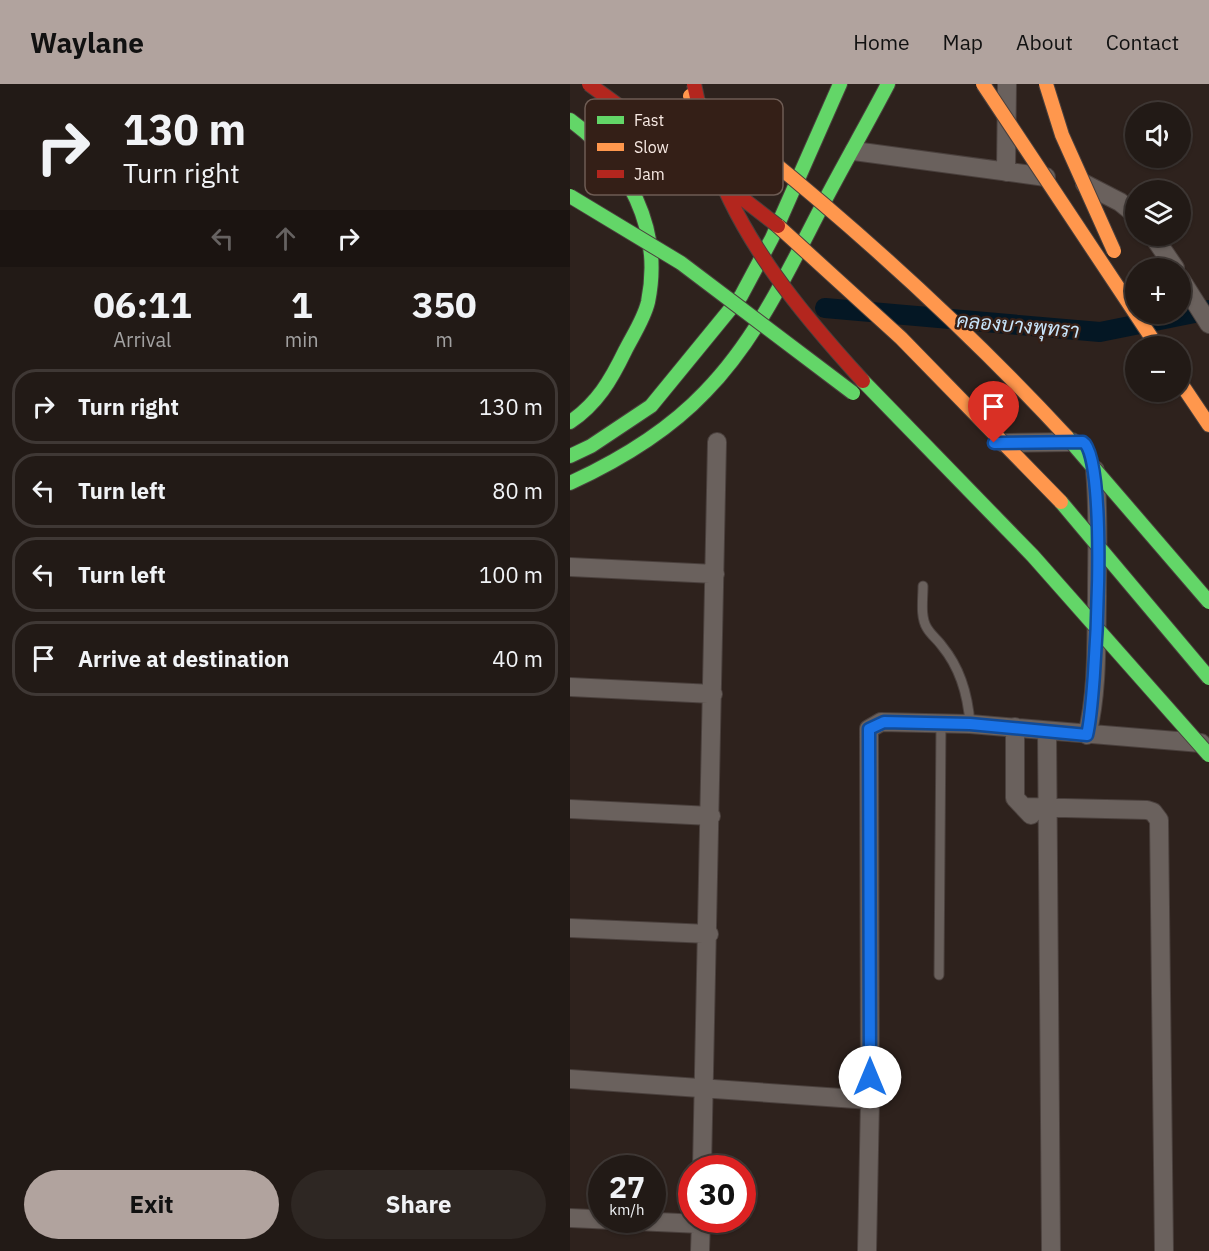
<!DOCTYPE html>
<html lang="en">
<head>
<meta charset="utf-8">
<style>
  :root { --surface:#221a16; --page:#2e2723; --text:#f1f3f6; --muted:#a2a1a1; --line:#3f3835; --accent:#b1a39e }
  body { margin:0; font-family:"IBM Plex Sans",Sarabun,sans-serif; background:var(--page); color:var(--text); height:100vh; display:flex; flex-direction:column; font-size:22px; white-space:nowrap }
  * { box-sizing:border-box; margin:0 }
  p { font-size:20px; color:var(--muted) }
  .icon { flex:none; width:33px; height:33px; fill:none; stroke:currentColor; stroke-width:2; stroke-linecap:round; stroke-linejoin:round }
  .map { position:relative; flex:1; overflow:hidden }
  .sheet { display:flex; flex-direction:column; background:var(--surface); width:570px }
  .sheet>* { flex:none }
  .top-card { background:#221a16; color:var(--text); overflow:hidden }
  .tools { position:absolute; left:555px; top:18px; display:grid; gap:12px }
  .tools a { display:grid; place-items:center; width:66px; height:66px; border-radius:50%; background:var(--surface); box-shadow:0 2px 4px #0004,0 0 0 2px var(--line); font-size:30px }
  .speed { position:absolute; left:18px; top:1071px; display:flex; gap:12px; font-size:30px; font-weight:700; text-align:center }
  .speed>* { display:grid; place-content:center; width:78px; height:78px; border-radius:50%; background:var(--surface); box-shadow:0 2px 4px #0004,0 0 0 2px var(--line); line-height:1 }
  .speed small { font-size:15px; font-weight:400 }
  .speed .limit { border:9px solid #d22; background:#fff; color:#111 }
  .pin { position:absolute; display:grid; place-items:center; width:51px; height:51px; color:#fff; margin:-62px -26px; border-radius:50% 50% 50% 0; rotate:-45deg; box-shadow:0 0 6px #0007 }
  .pin .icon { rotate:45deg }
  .me { position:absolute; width:66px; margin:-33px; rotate:0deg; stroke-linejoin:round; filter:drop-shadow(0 0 4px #0008) }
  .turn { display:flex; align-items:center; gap:21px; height:126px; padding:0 24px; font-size:27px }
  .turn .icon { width:78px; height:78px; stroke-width:2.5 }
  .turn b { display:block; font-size:42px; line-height:51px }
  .lanes { display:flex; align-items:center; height:57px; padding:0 24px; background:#0003; justify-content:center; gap:30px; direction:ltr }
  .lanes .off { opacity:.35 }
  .eta { display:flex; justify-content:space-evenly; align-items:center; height:102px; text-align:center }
  .eta b { font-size:36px; font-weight:700; line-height:42px }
  .primary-button { display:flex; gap:12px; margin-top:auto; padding:12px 24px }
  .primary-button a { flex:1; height:69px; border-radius:36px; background:var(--accent); color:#111; font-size:24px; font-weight:700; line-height:69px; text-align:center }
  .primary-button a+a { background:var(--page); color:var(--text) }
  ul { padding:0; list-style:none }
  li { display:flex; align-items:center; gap:18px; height:75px; margin:0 12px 9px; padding:0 12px; border:3px solid var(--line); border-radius:24px }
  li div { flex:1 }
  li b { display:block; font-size:22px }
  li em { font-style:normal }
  header { display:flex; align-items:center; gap:36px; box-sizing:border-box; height:84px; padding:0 30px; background:var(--accent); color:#111 }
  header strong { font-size:28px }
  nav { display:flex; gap:33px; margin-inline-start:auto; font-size:21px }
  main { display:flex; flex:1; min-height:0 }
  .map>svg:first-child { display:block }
</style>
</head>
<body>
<header>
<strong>Waylane</strong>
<nav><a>Home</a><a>Map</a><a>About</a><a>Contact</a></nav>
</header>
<main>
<section class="sheet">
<div class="top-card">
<div class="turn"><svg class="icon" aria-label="right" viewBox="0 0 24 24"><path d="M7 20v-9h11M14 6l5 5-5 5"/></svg><div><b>130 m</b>Turn right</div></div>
<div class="lanes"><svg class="icon off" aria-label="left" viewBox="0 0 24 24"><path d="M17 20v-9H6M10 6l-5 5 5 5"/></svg><svg class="icon off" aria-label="ahead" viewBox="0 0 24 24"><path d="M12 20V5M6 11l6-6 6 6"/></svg><svg class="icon" aria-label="right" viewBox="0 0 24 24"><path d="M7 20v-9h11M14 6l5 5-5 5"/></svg></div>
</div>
<div class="eta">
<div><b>06:11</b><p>Arrival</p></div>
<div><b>1</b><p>min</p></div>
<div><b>350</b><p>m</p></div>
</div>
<ul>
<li><svg class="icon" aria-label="right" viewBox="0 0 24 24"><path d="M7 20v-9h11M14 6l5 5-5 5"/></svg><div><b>Turn right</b></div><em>130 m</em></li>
<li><svg class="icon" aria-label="left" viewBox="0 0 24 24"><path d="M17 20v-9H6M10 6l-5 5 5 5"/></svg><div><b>Turn left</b></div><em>80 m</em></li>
<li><svg class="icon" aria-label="left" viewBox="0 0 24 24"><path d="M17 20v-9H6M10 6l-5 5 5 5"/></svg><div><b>Turn left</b></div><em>100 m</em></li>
<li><svg class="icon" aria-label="arrive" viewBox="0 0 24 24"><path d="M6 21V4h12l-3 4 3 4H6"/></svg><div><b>Arrive at destination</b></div><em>40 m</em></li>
</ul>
<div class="primary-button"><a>Exit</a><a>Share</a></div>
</section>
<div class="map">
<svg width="639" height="1167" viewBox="0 0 639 1167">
  <rect width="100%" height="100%" fill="#2e221d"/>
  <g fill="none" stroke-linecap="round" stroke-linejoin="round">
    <path stroke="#041724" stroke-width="20" d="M255 224 530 248 639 226"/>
    <g stroke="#4a403d" stroke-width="11">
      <path id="lane" d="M353 502C353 515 350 533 357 544 361 551 368 556 372 562 391 585 398 611 400 640
        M369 891 371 639"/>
    </g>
    <g stroke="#4a403d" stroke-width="20">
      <path id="street" d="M284 67 476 93
        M436 88 437 0
        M515 100 550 118 566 131
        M583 152 605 184
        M610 194 639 240
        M434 359 502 358
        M0 483 145 490
        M0 603 143 610
        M445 643V714L461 731
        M477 648 481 1167
        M517 651C528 606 526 558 527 512 527 470 529 428 525 386
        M454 723 577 726 583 728 589 736 594 1167
        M0 725 141 732
        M0 844 139 850
        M0 995 300 1016 299 645 311 638 400 640 631 659
        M132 1084 147 358
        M0 1134 131 1140
        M130 1167 131 1136
        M297 1167 300 1016"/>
    </g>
    <g stroke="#4a403d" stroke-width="16">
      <path id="fast" d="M0 36C58 78 93 145 78 218 74 235 63 251 55 267 41 296 27 320 0 338
        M0 372 21 362 81 322 171 212 202 154 270 0
        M0 399C50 376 97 348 135 308 187 255 219 185 253 120 274 80 297 40 318 0"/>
    </g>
    <g stroke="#4a403d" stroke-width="16">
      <path id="slow" d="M610 298 639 341"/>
    </g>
    <use href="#lane" stroke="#6a615d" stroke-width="9"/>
    <use href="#street" stroke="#6a615d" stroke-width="18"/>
    <use href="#fast" stroke="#63d668" stroke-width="14"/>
    <use href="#slow" stroke="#ff974d" stroke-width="14"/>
    <g stroke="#4a403d" stroke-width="16" stroke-linecap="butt">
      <path id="fast-bridge" d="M0 112 111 179 283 309
        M293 297 463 472 639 671
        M497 353 639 518
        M491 418 639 594"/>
    </g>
    <g stroke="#4a403d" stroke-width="16" stroke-linecap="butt">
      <path id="slow-bridge" d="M413 0 587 262
        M476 0 492 51 544 167
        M120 12C255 116 381 228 497 353
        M208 142 331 254 491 418"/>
    </g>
    <g stroke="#4a403d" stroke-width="16" stroke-linecap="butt">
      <path id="jam-bridge" d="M19 0 120 74 208 142
        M124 0C129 22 133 45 140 67 169 155 231 229 293 297"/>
    </g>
    <use href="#fast-bridge" stroke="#63d668" stroke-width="14"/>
    <use href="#slow-bridge" stroke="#ff974d" stroke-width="14"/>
    <use href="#jam-bridge" stroke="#b3261e" stroke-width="14"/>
  </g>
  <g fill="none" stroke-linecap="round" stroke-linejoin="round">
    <g stroke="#114b97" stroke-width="15">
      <path id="route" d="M300 993 299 645 314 638 400 640 517 651C526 615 539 373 513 358L424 359"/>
    </g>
    <use href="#route" stroke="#1a73e8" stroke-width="10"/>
  </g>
  <g text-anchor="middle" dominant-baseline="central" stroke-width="5" stroke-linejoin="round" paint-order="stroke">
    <g font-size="20" font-style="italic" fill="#c7e4fa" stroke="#341f17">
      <text transform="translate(448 241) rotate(5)">คลองบางพุทรา</text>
    </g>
  </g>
  <rect x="15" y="15" width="198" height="96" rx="9" fill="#341f17" stroke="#6e5c54" stroke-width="1.5"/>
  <rect x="27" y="32" width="27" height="8" fill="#63d668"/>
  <rect x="27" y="59" width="27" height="8" fill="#ff974d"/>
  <rect x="27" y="86" width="27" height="8" fill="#b3261e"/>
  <g font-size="16" fill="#f7e9e3">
    <text x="64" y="42">Fast</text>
    <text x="64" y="69">Slow</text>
    <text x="64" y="96">Jam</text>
  </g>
</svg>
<div class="tools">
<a><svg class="icon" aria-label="sound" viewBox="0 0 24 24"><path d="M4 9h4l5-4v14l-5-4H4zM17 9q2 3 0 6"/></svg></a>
<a><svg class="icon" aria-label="layers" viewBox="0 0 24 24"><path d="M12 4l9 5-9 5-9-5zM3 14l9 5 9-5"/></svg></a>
<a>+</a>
<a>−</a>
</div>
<div class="speed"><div>27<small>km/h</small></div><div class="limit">30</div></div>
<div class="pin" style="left:424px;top:359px;background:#d93025"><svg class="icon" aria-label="arrive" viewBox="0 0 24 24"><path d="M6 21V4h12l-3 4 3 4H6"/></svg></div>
<svg class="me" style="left:300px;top:993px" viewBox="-20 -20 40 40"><circle r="19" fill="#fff"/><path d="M0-13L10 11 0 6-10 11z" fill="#1a73e8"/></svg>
</div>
</main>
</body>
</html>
